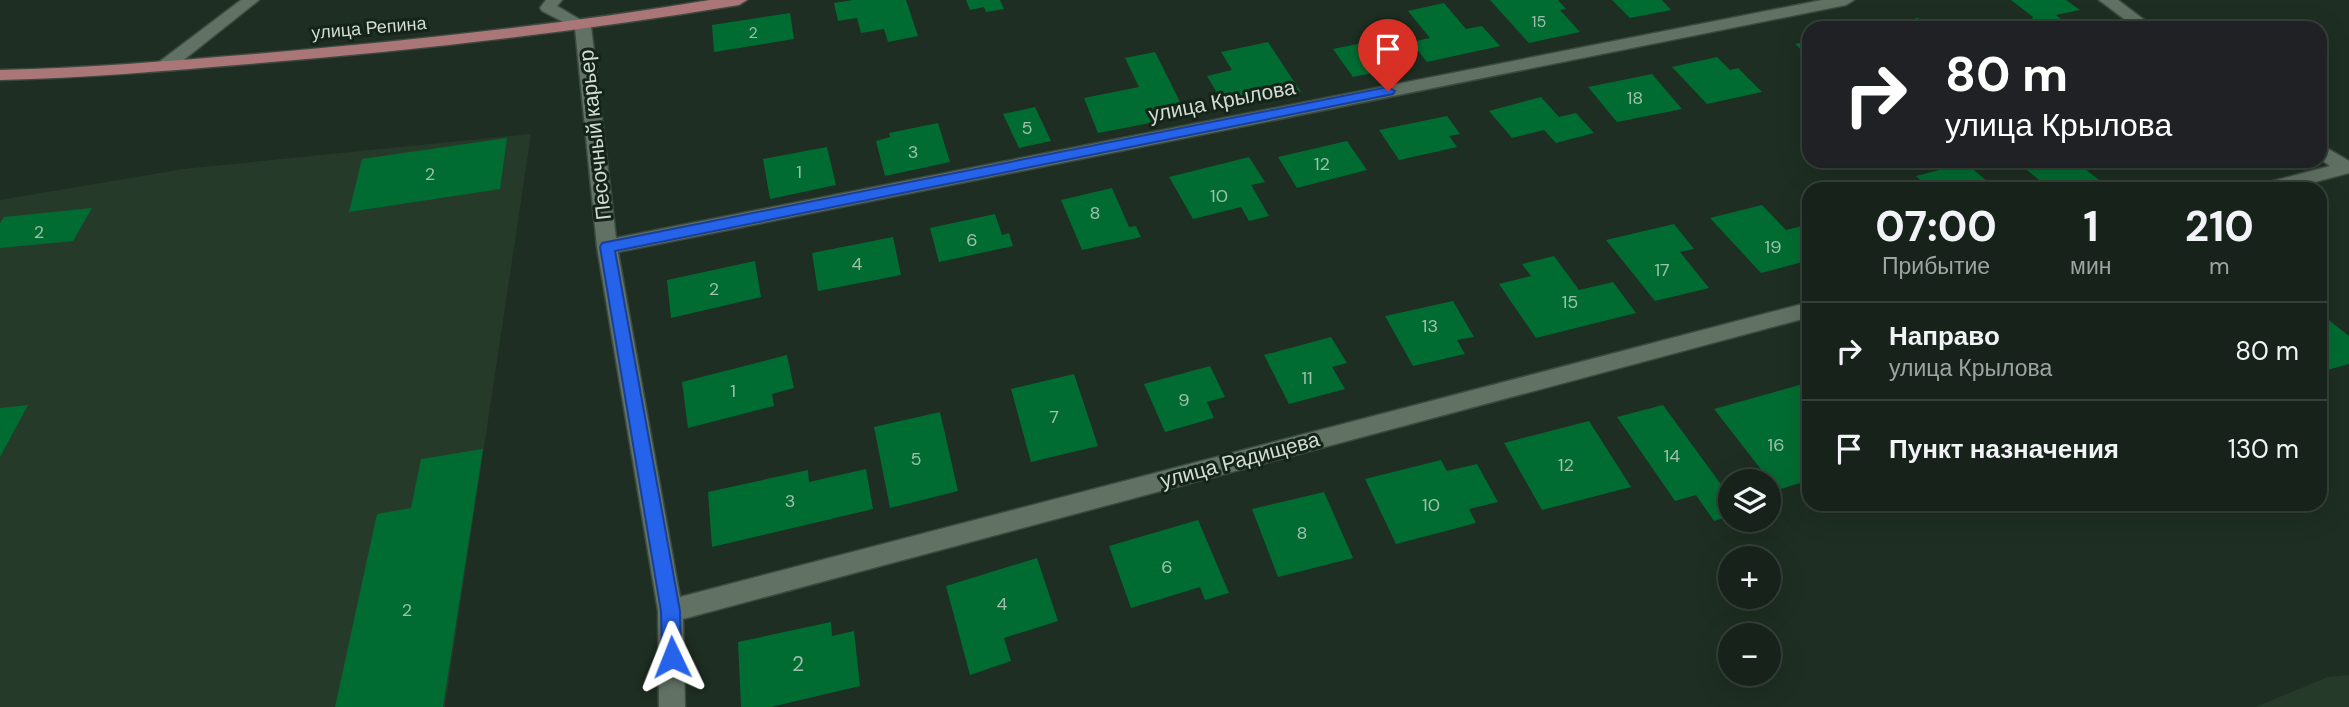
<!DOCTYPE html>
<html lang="ru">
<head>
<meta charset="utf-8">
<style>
  :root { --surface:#16221a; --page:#1f2a23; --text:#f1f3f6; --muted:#9ea4a2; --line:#353f39 }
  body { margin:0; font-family:"DM Sans",sans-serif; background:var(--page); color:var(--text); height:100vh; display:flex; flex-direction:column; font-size:26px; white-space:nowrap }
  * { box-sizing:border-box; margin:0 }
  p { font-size:23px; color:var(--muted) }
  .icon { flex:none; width:38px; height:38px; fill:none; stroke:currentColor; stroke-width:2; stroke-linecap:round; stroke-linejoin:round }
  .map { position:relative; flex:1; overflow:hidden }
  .sheet { position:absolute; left:1802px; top:182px; width:525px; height:329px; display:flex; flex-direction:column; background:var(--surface); border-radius:21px; box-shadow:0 7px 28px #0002,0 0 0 2px var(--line) }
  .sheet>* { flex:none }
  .hud { position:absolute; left:1802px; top:21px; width:525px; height:147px; border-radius:21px; box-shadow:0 7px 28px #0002,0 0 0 2px var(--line); background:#202124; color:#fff; overflow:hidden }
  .controls { position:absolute; left:1718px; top:469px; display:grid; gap:14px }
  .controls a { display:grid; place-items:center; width:63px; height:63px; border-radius:50%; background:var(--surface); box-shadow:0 7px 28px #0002,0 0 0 2px var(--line); font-size:35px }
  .pin { position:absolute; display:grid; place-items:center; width:60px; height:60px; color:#fff; margin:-72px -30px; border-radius:50% 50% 50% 0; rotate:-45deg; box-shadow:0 0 7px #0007 }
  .pin .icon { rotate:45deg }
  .me { position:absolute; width:77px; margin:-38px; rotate:358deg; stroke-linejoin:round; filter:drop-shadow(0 0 5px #0008) }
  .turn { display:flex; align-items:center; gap:24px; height:147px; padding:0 28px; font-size:32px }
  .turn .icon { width:91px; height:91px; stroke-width:2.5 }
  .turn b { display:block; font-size:49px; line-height:60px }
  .eta { display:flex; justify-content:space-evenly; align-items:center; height:119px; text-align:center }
  .eta b { font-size:42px; font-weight:700; line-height:49px }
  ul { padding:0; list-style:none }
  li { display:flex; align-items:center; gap:21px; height:98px; padding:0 28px; border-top:2px solid var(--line) }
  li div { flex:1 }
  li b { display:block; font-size:26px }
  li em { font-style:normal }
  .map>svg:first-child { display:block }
</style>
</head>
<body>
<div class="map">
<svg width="2349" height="707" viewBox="0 0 2349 707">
  <rect width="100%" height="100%" fill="#1e2e22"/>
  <path fill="#263a2a" d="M531 134 445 707H0V200L183 169Z
    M2349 675V707H2255L2328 677Z"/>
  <path fill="#006c31" d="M853 0H906L918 36 888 42 884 29 861 33 857 18 838 21 834 3Z
    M966 0H1000L1004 9 986 12 984 7 970 10Z
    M1490 0H1558L1566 9 1560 10 1580 32 1529 43Z
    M1612 0H1662L1671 10 1630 18Z
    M2011 0H2066L2080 10 2056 15 2067 24 2037 28 2030 22 2033 17Z
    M1444 3 1466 29 1482 26 1500 46 1427 62 1411 42 1430 38 1408 11Z
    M790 13 794 39 714 52 712 25Z
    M1918 18 1930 28H1877V27Z
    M1372 41 1392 69 1353 77 1333 49Z
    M1810 41V57L1795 44Z
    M1268 42 1301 92 1226 108 1207 76 1232 70 1221 52Z
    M1155 52 1187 116 1098 133 1084 98 1139 87 1125 58Z
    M1717 57 1730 70 1738 68 1762 92 1707 104 1672 67Z
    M1652 74 1682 109 1617 122 1588 87Z
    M1541 97 1559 117 1576 113 1594 133 1556 143 1544 130 1512 138 1489 111Z
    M1035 107 1051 141 1019 148 1003 114Z
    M1447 116 1460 134 1449 136 1457 147 1399 160 1379 130Z
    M938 123 950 162 885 176 876 141 890 137 889 133Z
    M507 138 500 189 349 212 362 159Z
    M1347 141 1367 170 1297 188 1278 157Z
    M827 147 836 185 770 199 763 159Z
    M1249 157 1265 182 1251 185 1269 216 1249 221 1241 207 1193 219 1169 177Z
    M2016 161H2075L2103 183 2084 189H2050Z
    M1966 163 1989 183 1975 187 1977 189H1930L1916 176Z
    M1112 188 1129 227 1136 226 1141 237 1082 250 1061 200Z
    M1762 205 1786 230 1802 226 1810 233V260L1761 273 1710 218Z
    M92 208 73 241 0 248V223L4 217Z
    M995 214 1002 235 1009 233 1013 246 939 262 930 228Z
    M1674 224 1694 249 1680 252 1709 288 1655 301 1606 240Z
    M893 237 901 275 818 291 812 253Z
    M1554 256 1579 290 1613 282 1636 313 1536 338 1499 284 1531 276 1522 264Z
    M755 261 761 297 671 318 667 280Z
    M1453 301 1474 337 1457 340 1465 354 1413 366 1385 316Z
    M2320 313 2349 336V364L2320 372Z
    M1331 337 1347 363 1332 367 1345 389 1289 404 1264 355Z
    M787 355 794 388 772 394 774 406 688 428 682 382Z
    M1210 366 1225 397 1207 402 1214 418 1165 432 1144 384Z
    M1074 374 1098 446 1031 462 1011 389Z
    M1810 382V480L1777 490 1714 409Z
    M28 405 0 457V408Z
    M1663 405 1731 498V516L1714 521 1696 495 1675 501 1617 417Z
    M940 412 958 491 890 508 874 427Z
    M1589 421 1631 487 1542 510 1504 443Z
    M483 449 443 707H335L377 514 411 508 421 459Z
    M1441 460 1447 471 1477 464 1498 502 1469 509 1476 523 1396 544 1365 479Z
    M866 469 873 509 712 547 708 492 808 470 809 482Z
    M1324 492 1353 558 1278 577 1252 509Z
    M1198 520 1229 593 1205 600 1200 587 1131 608 1109 546Z
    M1037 558 1058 621 1004 638 1011 661 970 675 946 586Z
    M831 622 832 636 854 631 860 686 771 707H741L738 642Z"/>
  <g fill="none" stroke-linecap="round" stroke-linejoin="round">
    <g stroke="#3c493f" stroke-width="3">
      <path id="street" d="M241 0H259L171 70H159L157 66 159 62Z
        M546 0H562L557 6 591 26 616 238 1822 0H1854L1846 5 618 252 680 597 1810 302V317L683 619 685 707H659L658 611 597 247 575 28 542 11 540 8Z
        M2099 0H2118L2155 28H2136Z
        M2320 144 2349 161V173L2289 189H2256L2258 185 2330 166 2320 159Z"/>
    </g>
    <g stroke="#3c493f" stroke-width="3">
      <path id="primary" d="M710 0H747L739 5C576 32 413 51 249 64 166 71 83 78 0 80V70C85 68 170 61 255 54 407 41 559 25 710 0Z"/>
    </g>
    <use href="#street" fill="#617264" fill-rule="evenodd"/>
    <use href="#primary" fill="#aa7678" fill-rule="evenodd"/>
  </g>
  <path fill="#2563eb" stroke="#184099" stroke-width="2" d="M1388 87 1395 91 1393 94 615 251 680 611 681 657 679 663 672 666 665 663 662 657 661 611 600 247 602 243Z"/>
  <g text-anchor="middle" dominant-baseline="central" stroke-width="6" stroke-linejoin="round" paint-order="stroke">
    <g font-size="16" fill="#9ec0ab">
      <text x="1539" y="21">15</text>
      <text x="753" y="32">2</text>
    </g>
    <g font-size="18" fill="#d2dcd4" stroke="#152418">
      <text transform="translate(369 28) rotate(-5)">улица Репина</text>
    </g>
    <g font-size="18" fill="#9ec0ab">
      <text x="1635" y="98">18</text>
      <text x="1027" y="128">5</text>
      <text x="913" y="152">3</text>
      <text x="1322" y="164">12</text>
      <text x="799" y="172">1</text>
      <text x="430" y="174">2</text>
      <text x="1219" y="196">10</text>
      <text x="1095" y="213">8</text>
      <text x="39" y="232">2</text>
      <text x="972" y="240">6</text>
      <text x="1773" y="247">19</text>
      <text x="857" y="264">4</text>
      <text x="1662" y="270">17</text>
      <text x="714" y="289">2</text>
      <text x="1570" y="302">15</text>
      <text x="1430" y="326">13</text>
      <text x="1307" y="378">11</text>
      <text x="733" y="391">1</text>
      <text x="1184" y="400">9</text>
      <text x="1054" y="417">7</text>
      <text x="1776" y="445">16</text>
      <text x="1672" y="456">14</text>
      <text x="916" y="459">5</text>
      <text x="1566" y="465">12</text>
      <text x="790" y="501">3</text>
      <text x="1431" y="505">10</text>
      <text x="1302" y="533">8</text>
      <text x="1167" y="567">6</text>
      <text x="1002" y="604">4</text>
      <text x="407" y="610">2</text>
    </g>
    <g font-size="21" fill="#d2dcd4" stroke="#152418">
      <text transform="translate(1222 101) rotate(-11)">улица Крылова</text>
      <text transform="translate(595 135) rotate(-96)">Песочный карьер</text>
      <text transform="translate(1240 460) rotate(-15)">улица Радищева</text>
    </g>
    <g font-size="21" fill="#9ec0ab">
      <text x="798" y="664">2</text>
    </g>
  </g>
</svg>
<div class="controls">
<a><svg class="icon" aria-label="layers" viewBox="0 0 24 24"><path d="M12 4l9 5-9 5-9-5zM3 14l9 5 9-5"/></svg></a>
<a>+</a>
<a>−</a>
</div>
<div class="pin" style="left:1388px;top:91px;background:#d93025"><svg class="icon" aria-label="arrive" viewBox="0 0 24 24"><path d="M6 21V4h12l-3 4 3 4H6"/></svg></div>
<svg class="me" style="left:672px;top:657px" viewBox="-20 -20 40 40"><path d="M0-17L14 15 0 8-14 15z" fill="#2563eb" stroke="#fff" stroke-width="4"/></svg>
<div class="hud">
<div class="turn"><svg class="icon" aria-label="right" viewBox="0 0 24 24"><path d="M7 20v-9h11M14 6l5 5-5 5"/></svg><div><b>80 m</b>улица Крылова</div></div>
</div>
<section class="sheet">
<div class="eta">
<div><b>07:00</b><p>Прибытие</p></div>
<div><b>1</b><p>мин</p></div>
<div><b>210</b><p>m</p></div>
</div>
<ul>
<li><svg class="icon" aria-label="right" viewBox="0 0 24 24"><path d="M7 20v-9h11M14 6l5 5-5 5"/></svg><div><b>Направо</b><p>улица Крылова</p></div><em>80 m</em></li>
<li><svg class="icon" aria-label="arrive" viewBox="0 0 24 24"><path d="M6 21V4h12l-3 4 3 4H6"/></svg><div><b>Пункт назначения</b></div><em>130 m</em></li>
</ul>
</section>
</div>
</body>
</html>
